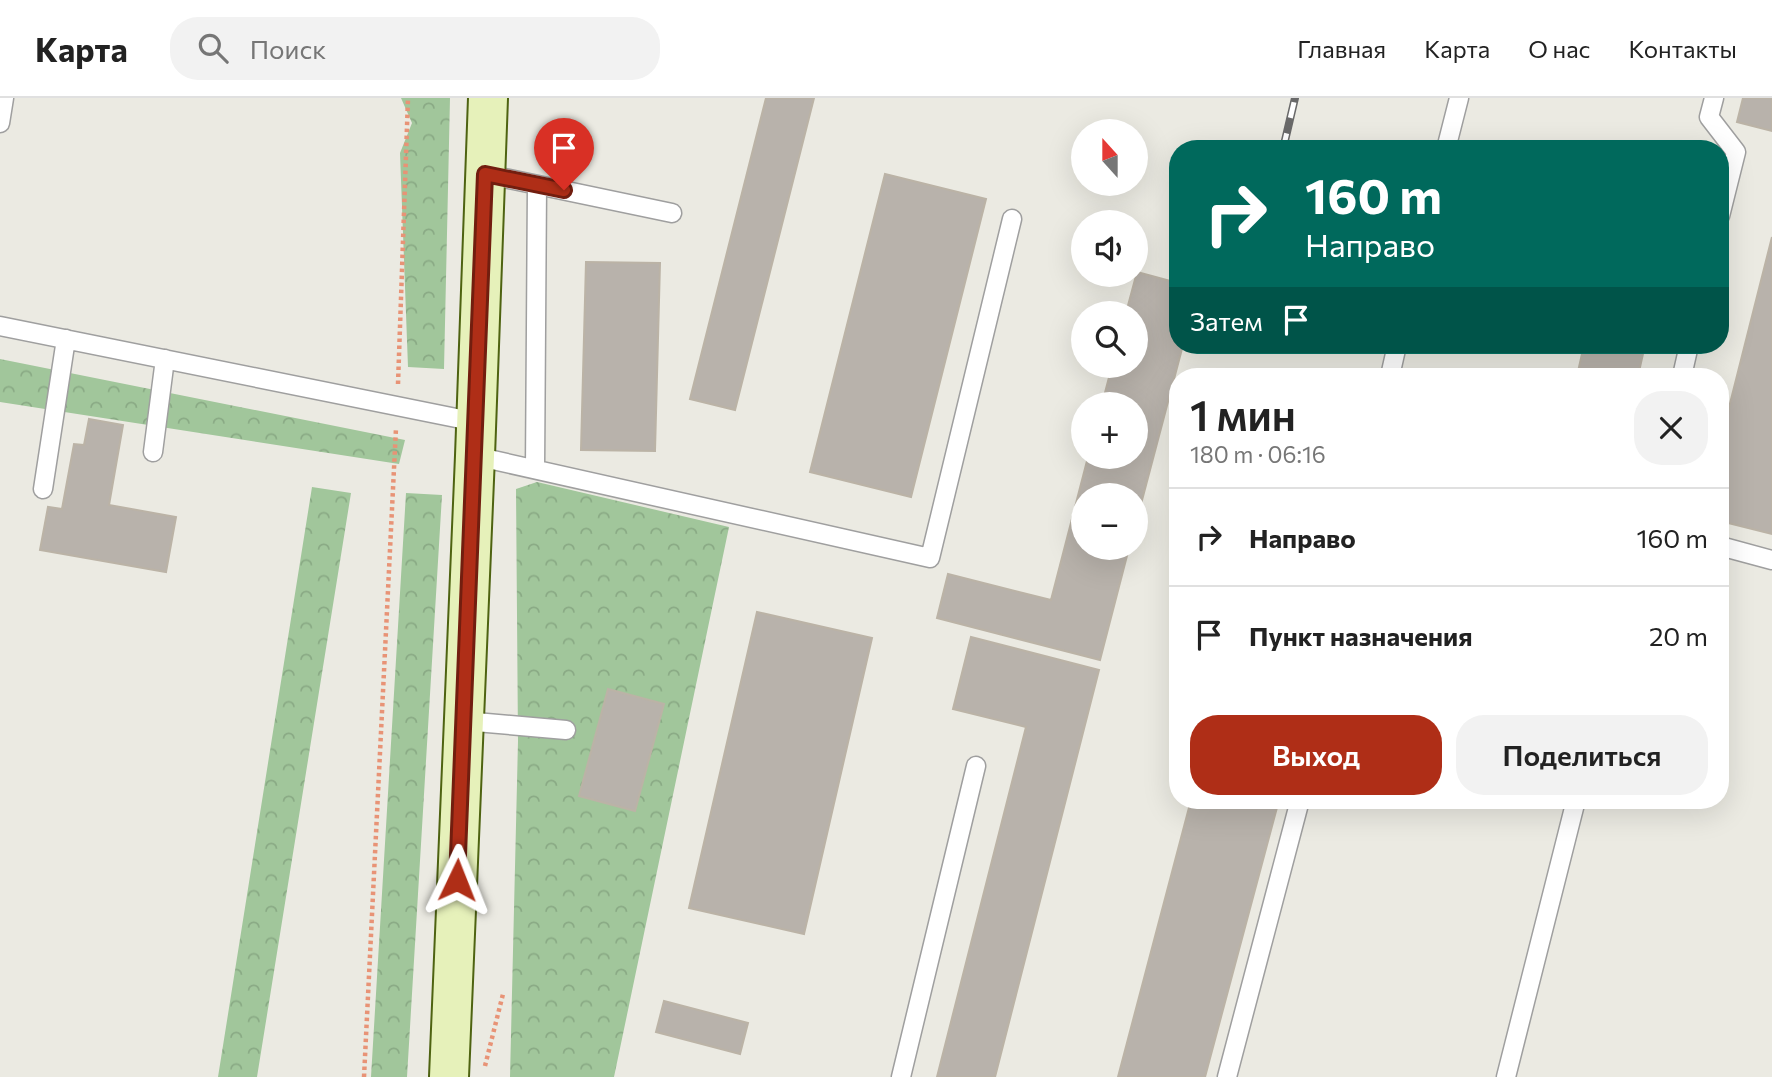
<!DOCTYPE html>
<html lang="ru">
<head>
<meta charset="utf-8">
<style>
  :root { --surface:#fff; --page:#f2f2f2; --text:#222; --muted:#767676; --line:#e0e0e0; --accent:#af2e17 }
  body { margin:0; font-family:Commissioner,sans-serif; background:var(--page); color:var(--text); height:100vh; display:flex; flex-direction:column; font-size:26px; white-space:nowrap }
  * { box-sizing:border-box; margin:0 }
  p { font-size:23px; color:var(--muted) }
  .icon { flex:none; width:38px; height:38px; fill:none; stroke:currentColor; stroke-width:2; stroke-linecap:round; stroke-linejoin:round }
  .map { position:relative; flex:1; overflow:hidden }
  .panel { position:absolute; left:1169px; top:270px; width:560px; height:441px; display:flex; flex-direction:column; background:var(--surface); border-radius:28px; box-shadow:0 7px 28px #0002 }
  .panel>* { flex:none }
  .hud { position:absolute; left:1169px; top:42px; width:560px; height:214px; border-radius:28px; box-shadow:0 7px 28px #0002; background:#00695c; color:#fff; overflow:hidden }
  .needle { width:46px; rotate:339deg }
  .tools { position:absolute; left:1071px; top:21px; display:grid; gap:14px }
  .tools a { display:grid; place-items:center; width:77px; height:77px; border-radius:50%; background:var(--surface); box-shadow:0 7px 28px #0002; font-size:35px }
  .pin { position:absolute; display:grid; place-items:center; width:60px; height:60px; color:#fff; margin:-72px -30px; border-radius:50% 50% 50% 0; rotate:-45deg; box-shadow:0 0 7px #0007 }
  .pin .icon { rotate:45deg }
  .me { position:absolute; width:77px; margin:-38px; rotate:2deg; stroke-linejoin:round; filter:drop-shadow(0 0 5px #0008) }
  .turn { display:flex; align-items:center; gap:24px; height:147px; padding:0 21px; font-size:32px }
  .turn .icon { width:91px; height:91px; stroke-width:2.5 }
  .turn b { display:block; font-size:49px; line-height:60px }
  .then { display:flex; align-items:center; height:66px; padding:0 21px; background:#0003; gap:14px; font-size:26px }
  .round { display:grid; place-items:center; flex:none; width:74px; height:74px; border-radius:28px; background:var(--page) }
  .headline { display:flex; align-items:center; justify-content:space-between; height:119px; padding:0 21px }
  h1 { font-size:42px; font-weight:600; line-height:52px }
  .cta { display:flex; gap:14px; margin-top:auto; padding:14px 21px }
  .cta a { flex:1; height:80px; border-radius:28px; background:var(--accent); color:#fff; font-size:28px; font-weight:600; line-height:80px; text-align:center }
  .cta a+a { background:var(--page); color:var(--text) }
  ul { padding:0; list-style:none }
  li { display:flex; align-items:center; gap:21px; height:98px; padding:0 21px; border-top:2px solid var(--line) }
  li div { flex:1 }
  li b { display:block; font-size:26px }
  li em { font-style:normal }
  header { display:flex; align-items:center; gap:42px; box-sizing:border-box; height:98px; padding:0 35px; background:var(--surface); border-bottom:2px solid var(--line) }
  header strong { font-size:33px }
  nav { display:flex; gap:38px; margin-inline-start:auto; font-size:24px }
  .search { width:490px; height:63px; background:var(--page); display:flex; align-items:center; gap:18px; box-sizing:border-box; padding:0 24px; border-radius:28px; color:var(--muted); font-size:26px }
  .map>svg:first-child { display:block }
</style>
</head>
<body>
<header>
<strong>Карта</strong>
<div class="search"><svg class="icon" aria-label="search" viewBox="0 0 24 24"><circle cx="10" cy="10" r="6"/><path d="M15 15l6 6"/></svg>Поиск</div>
<nav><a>Главная</a><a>Карта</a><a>О нас</a><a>Контакты</a></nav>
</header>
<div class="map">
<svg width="1772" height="979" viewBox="0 0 1772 979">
  <defs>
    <pattern id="forest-crowns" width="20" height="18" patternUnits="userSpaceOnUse" patternTransform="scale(1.75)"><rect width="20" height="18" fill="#a1c69b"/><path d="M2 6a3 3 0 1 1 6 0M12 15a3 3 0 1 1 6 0" fill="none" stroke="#8aaa85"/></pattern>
  </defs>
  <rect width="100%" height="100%" fill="#ebeae2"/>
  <path fill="url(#forest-crowns)" d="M401 0H450L444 271 408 269 400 55 412 25Z
    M0 261 405 342 399 366 0 304Z
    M537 384 729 429 614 979H510L518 643 516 391Z
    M312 389 351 395 257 979H218Z
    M406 395 442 397 407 979H371Z"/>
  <path fill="#b8b2ab" stroke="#bbb3a6" stroke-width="2" d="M766 0H814L735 312 690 301Z
    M1743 0H1772V33L1737 24Z
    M885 76 986 101 911 399 810 374Z
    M1772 139V436L1720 423V345Z
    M586 164 660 165 655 353 581 352Z
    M1137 174 1178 185V247H1183L1136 425V397H1083V450H1129L1100 562 937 520 948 476 1051 502 1088 359H1136V306H1102L1112 268H1136V215H1126Z
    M1584 247H1645L1638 278H1577Z
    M89 321 123 327 109 407 176 419 166 474 40 452 48 409 62 411 74 346 84 347Z
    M757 514 872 540 804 836 689 810Z
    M971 539 1099 572 995 979H937L1026 629 953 611Z
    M608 591 664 606 635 713 579 698Z
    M1191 702H1279L1205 979H1118Z
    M664 903 748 925 740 956 656 934Z"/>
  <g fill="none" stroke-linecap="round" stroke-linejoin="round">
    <g stroke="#9f9f9f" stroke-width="21">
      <path id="service" d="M1714 0 1709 19 1736 54 1720 118
        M0 25 4 0
        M1446 51 1459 0
        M485 76 672 115
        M0 228 476 324
        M1390 278 1397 247
        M1682 278 1689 247
        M153 354 165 261
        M475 358 930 460 1012 121
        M535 371 537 87
        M43 391 66 241
        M1720 448 1772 462
        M464 623 566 632
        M901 979 976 668
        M1227 979 1300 702
        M1506 979 1576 702"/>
    </g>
    <g stroke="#4e6311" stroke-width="42">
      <path id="secondary" d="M449 979 475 358 488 0"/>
    </g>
    <path stroke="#e89376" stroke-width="4.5" stroke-dasharray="3.5 3.5" stroke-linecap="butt" d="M398 286 408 0
      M485 968 503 896
      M364 979 396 330"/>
    <use href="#service" stroke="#fff" stroke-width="18"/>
    <use href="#secondary" stroke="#e6f1ba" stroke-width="38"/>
    <g stroke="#696969" stroke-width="8">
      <path id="rail" d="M1283 51 1295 0"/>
    </g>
    <use href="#rail" stroke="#fff" stroke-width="5" stroke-dasharray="16" stroke-linecap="butt"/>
  </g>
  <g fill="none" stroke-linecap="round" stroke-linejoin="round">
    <g stroke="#721e0f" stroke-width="18">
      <path id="route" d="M457 782 485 76 564 92"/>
    </g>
    <use href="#route" stroke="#af2e17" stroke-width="12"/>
  </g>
</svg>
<div class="tools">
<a><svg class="needle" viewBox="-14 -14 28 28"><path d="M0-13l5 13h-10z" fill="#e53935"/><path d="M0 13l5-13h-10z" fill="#767676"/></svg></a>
<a><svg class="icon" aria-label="sound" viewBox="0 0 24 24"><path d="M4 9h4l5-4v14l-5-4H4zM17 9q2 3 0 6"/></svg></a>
<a><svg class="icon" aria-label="search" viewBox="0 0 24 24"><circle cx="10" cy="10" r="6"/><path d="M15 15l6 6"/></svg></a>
<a>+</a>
<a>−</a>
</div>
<div class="pin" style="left:564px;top:92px;background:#d93025"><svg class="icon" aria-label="arrive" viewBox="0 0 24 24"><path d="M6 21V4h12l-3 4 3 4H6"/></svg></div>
<svg class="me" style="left:457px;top:782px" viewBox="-20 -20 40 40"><path d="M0-17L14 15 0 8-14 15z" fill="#af2e17" stroke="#fff" stroke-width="4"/></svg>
<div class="hud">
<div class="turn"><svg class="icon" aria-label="right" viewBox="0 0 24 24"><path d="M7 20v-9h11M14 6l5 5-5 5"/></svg><div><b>160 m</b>Направо</div></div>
<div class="then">Затем<svg class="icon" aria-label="arrive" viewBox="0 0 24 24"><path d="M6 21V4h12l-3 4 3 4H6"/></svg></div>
</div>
<section class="panel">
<div class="headline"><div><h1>1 мин</h1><p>180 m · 06:16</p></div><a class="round"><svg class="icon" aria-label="close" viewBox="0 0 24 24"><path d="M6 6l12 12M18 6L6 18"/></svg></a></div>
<ul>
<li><svg class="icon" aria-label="right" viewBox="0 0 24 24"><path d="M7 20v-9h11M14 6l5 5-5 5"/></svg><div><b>Направо</b></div><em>160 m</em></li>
<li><svg class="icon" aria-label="arrive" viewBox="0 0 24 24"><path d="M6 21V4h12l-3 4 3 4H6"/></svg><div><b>Пункт назначения</b></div><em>20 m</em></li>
</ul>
<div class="cta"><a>Выход</a><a>Поделиться</a></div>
</section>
</div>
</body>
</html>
